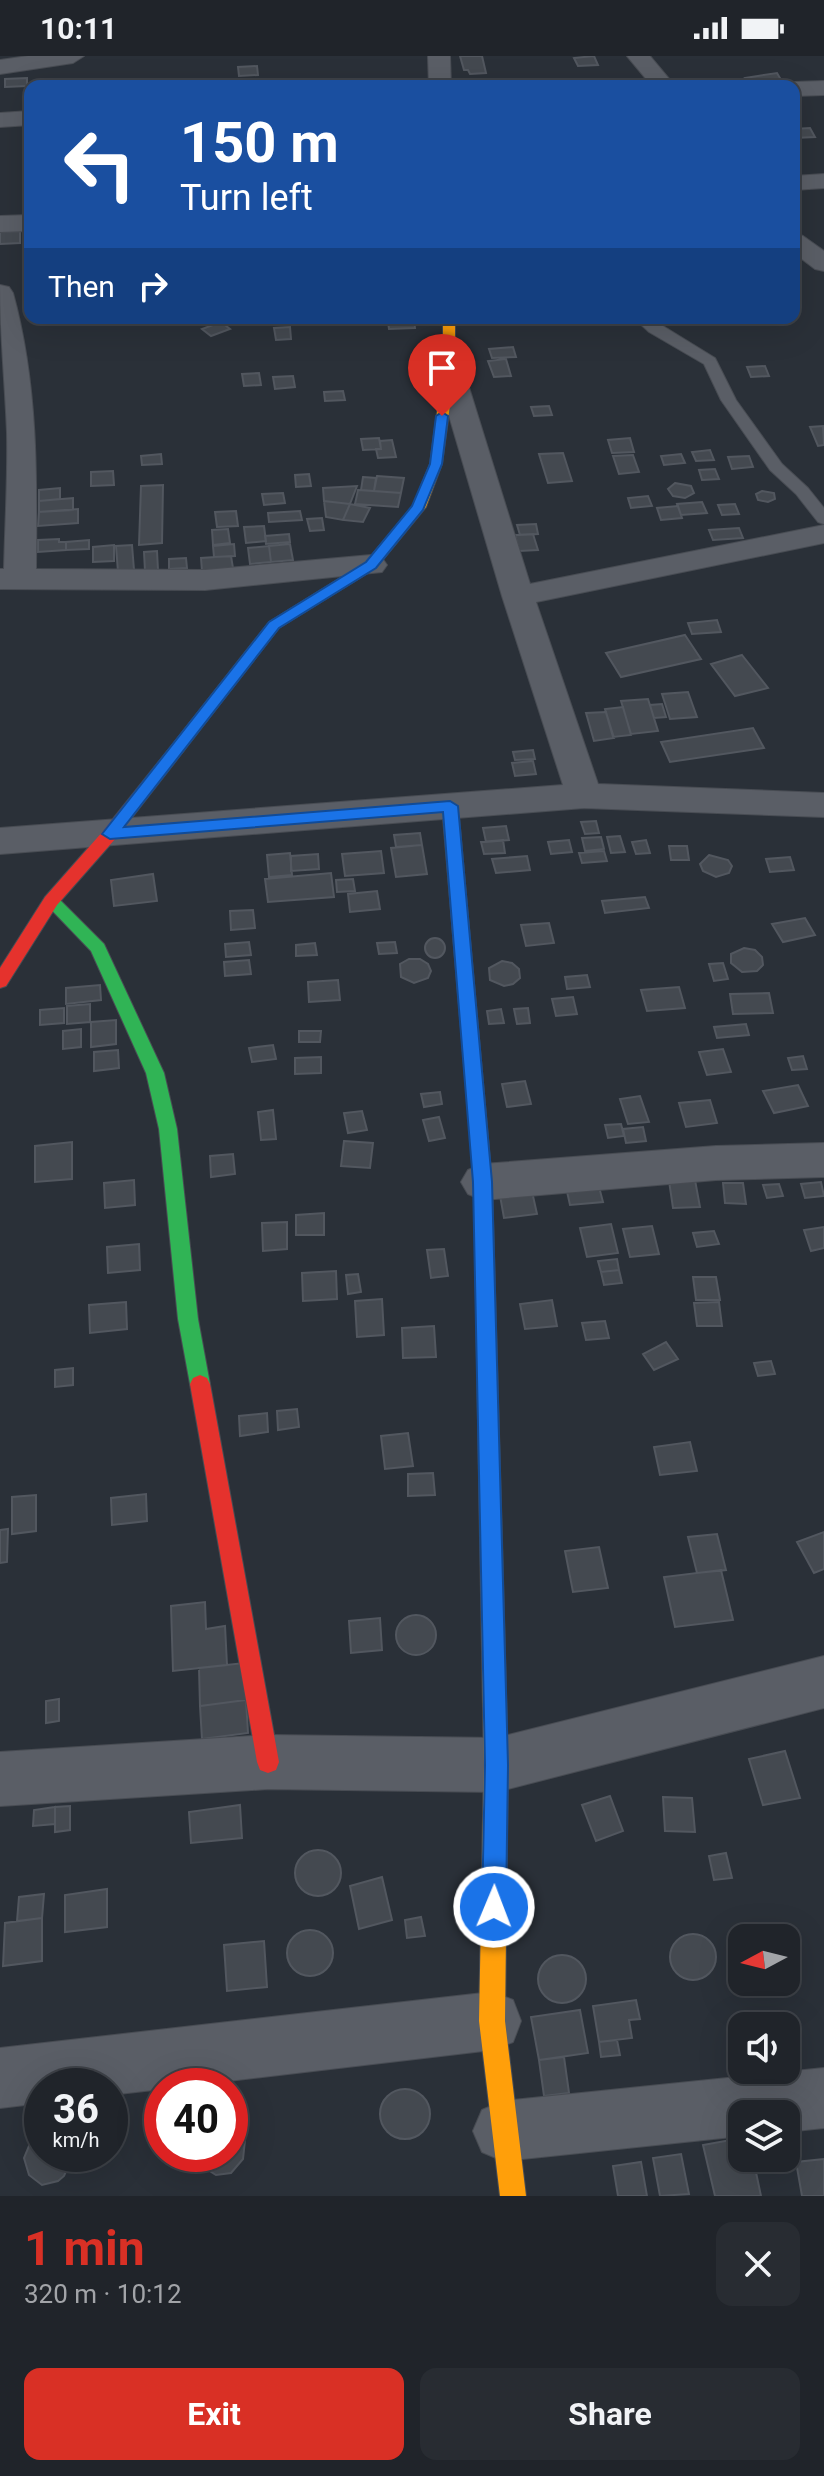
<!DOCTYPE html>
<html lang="en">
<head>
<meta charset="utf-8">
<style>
  :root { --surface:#20242a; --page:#282c32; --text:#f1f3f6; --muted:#a2a4a8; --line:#3d4147; --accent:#d93025 }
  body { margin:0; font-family:Roboto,sans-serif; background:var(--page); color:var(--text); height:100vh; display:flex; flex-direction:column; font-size:30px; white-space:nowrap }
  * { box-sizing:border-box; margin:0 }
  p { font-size:26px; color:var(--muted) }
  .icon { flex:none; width:44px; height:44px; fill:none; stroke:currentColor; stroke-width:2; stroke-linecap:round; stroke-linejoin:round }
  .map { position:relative; height:2140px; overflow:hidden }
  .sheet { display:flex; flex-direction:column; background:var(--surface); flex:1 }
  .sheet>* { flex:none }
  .banner { position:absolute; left:24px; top:24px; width:776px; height:244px; border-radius:16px; box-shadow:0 8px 32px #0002,0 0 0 2px var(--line); background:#1a4fa0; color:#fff; overflow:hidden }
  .needle { width:52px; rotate:263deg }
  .controls { position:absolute; left:728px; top:1868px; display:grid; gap:16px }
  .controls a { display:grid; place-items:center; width:72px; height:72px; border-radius:16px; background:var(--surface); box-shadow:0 8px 32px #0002,0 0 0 2px var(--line); font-size:40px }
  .speed { position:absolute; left:24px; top:2012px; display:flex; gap:16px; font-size:40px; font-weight:700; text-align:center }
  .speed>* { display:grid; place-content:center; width:104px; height:104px; border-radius:50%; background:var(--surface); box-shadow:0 8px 32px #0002,0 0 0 2px var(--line); line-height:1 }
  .speed small { font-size:20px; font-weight:400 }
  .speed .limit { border:12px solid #d22; background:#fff; color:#111 }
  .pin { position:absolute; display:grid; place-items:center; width:68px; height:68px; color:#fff; margin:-82px -34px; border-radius:50% 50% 50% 0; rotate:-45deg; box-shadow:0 0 8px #0007 }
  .pin .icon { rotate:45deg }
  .me { position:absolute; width:88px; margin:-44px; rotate:1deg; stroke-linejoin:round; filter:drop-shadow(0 0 6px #0008) }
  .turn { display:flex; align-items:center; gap:28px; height:168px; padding:0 24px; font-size:36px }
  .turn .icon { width:104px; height:104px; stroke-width:2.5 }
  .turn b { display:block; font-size:56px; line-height:68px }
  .then { display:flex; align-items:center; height:76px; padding:0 24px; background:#0003; gap:16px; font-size:30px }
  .round { display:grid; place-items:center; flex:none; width:84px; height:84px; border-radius:16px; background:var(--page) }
  .head { display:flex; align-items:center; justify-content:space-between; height:136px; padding:0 24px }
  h1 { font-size:48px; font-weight:700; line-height:60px; color:var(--accent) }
  .primary-button { display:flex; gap:16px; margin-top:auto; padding:16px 24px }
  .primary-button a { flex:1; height:92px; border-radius:16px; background:var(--accent); color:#fff; font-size:32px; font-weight:700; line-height:92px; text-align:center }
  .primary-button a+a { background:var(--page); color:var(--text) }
  .status { display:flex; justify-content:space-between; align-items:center; height:56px; padding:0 40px; background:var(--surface); direction:ltr }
  .status svg { height:22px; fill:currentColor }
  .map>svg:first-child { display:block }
</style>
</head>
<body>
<div class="status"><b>10:11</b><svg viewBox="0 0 49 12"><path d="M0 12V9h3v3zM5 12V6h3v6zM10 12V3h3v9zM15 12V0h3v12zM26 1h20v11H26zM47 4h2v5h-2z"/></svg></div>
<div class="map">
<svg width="824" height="2140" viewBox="0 0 824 2140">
  <rect width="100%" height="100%" fill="#2a3038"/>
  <path fill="#444950" stroke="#52575f" stroke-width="2" d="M460 0H482L486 17 470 18 468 14H464Z
    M594 0 598 9 578 10 574 2Z
    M257 10 258 19 239 20 238 11Z
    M777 17 784 29 750 30 745 22Z
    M27 22V30L5 31V23Z
    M810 72 815 81 794 82V73Z
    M20 175V187L0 188V176Z
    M414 264 415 272 389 273 388 266Z
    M221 266 230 273 211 280 202 273Z
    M290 271 291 283 276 284 274 272Z
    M513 291 516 301 492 302 489 293Z
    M506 303 511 320 494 321 488 305Z
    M765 310 769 320 751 321 747 311Z
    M259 317 261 329 244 330 242 318Z
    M293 320 295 331 275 333 273 321Z
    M343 335 345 344 325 345 324 336Z
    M549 350 552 359 534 360 531 351Z
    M823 370 824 389 818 390 810 371Z
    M379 382 381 393 363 394 361 383Z
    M630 382 634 396 612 397 608 384Z
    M392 384 396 401 378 402 376 393H381L380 385Z
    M710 394 714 404 696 405 692 396Z
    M563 397 572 425 548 427 539 398Z
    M161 398 162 408 142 409 141 400Z
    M681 398 685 407 664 409 661 400Z
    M633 399 639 416 619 418 613 400Z
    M749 400 753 411 732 413 728 401Z
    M715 413 719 423 702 424 699 414Z
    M113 415 114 429 91 430V416Z
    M309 418 311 430 296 431 295 419Z
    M377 420 404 422 401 437 374 435Z
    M363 421 376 422 374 435 361 434Z
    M675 427 691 430 694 437 685 442 673 440 668 433Z
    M163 429 162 487 139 489 141 430Z
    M357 430 350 448 324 445 323 432Z
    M60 432V443L39 445V434Z
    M358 434 401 437 398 451 355 448Z
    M762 435 774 437 775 443 768 446 758 444 756 438Z
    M283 437 285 447 264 449 262 438Z
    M648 440 652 450 631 452 628 442Z
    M73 442V454L39 456V445Z
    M324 445 350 448 343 464 326 461Z
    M702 446 707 457 681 459 677 448Z
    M350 448 370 452 363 466 343 464Z
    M735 448 739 458 722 459 718 449Z
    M678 450 682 462 661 464 657 452Z
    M78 453V467L38 470 39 456Z
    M236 455 238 470 217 471 215 456Z
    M300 455 302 464 269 466 268 457Z
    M322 462 324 474 310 475 307 463Z
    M536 468 538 478 520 479 517 469Z
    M264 470 266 485 246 487 244 471Z
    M739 472 743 482 713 484 709 474Z
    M228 473 230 487 213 489 212 474Z
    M289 478 290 486 266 488 265 480Z
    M533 478 538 494 519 495 515 479Z
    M59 483V486H66V494L38 496V484Z
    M89 484V493L66 494V486Z
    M234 488 235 500 214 501 213 490Z
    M290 488 293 504 271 506 269 490Z
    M114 489V505L93 506V491Z
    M132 489 134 514 118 516 116 490Z
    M269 490 271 506 250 508 248 492Z
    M157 495 158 514 145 515 144 496Z
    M231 500 233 512 202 515 201 502Z
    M186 502 187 512 169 513V503Z
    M717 564 721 576 692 578 688 567Z
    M685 579 701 603 621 621 606 597Z
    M742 599 768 632 735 640 711 608Z
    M688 636 697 661 670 663 662 638Z
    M648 643 658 675 631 678 621 645Z
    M662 648 666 661 654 662 650 649Z
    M623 651 631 679 613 681 605 653Z
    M606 656 614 682 594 685 586 657Z
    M753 672 764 692 670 706 661 686Z
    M533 694 535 703 515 704 513 696Z
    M533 705 536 718 515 720 512 707Z
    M596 765 599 777 585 778 581 766Z
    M506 770 509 784 486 786 483 772Z
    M420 777 422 789 396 791 394 779Z
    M620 780 625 796 611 797 607 781Z
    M601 781 604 793 585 795 582 782Z
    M503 784 505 797 484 798 481 786Z
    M569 784 572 796 551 798 548 786Z
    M646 784 650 797 636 798 632 786Z
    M422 789 427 818 396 821 391 792Z
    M669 790H687L689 804H671Z
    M381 795 384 817 345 820 342 798Z
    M604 795 607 805 582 807 579 797Z
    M290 797 292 819 269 821 267 799Z
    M318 798 319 813 291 815V800Z
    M709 799 728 804 732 810 729 817 716 821 703 815 700 808Z
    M527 800 530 814 496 817 492 803Z
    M790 801 794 814 770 816 766 803Z
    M331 817 334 841 268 846 265 823Z
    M153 818 157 845 114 850 111 824Z
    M353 823 355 835 337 836 336 824Z
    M377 835 380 853 350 856 348 838Z
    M645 841 649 852 605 857 602 845Z
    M253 854 255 872 231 874 230 855Z
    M805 862 815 879 783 886 772 868Z
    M549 867 554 887 526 890 521 869Z
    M425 892a10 10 0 1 1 20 0a10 10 0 1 1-20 0Z
    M249 886 251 899 226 901 225 888Z
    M395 886 397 897 379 898 377 887Z
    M315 887 317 899 296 900V889Z
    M744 892 755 894 762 901 763 909 757 915 742 916 731 907V898Z
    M409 903H420L428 908 431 915 428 922 414 927 401 921 400 908Z
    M249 904 251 918 225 920 224 906Z
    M502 905 512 907 519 913 520 922 513 928 504 930 490 924 489 912Z
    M723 907 728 923 714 925 709 908Z
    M587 919 590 931 567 933 565 921Z
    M338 924 340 944 309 946 308 926Z
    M100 929 101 944 66 948V932Z
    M679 931 685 952 647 955 641 934Z
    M769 937 773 957 733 958 730 938Z
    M573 941 577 958 556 960 552 943Z
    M90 948V966L67 968V950Z
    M64 952V967L40 969V954Z
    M528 952 530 967 517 968 514 953Z
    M501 953 504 967 489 968 487 955Z
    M116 964V988L91 991V966Z
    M746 968 749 979 717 982 714 971Z
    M81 973V991L63 993V975Z
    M299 975H321L320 986H299Z
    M273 989 276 1003 252 1006 249 992Z
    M723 993 731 1016 707 1019 699 996Z
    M118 994 119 1012 94 1015V996Z
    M803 1000 807 1013 792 1014 788 1002Z
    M321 1001V1017L295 1018V1002Z
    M525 1025 531 1048 507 1051 502 1028Z
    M798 1029 808 1050 774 1057 763 1035Z
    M440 1036 442 1048 424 1051 421 1038Z
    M640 1040 649 1066 628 1068 620 1043Z
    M710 1044 717 1067 686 1071 679 1047Z
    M273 1054 276 1083 261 1084 258 1056Z
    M362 1055 367 1074 348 1077 344 1057Z
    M439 1061 445 1082 429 1085 423 1064Z
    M621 1068 624 1080 608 1082 605 1069Z
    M643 1071 646 1085 626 1087 623 1073Z
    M344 1085 373 1087 370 1112 341 1110Z
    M72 1086V1123L35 1126V1090Z
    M233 1098 235 1118 211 1121 210 1100Z
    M134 1124 135 1149 105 1152 104 1127Z
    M695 1124 700 1151 673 1152 669 1125Z
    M821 1126 824 1140 805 1142 801 1128Z
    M598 1127 603 1146 570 1149 566 1131Z
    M723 1127H743L746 1148 725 1147Z
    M779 1128 783 1140 767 1142 763 1129Z
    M531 1131 537 1158 504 1162 499 1134Z
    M324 1157V1179H296V1159Z
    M287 1166V1193L263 1195 262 1167Z
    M611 1168 618 1197 587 1201 580 1172Z
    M652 1170 659 1198 630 1201 623 1173Z
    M824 1171V1192L811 1195 804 1174Z
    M714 1175 719 1188 697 1191 693 1177Z
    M139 1188 140 1214 108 1217 107 1191Z
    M444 1193 448 1220 431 1222 427 1194Z
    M617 1203 619 1214 601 1216 598 1205Z
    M619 1214 622 1227 604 1229 601 1216Z
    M336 1215 337 1243 303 1245 302 1217Z
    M358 1218 361 1236 348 1238 346 1219Z
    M693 1221H716L720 1244H696Z
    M382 1243 384 1279 357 1281 355 1245Z
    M552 1244 557 1270 525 1273 520 1248Z
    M126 1246 127 1273 90 1277 89 1249Z
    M719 1246 722 1270H697L694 1247Z
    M605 1265 609 1282 586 1284 582 1267Z
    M434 1270 436 1301 403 1302 402 1272Z
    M666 1286 678 1303 654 1314 643 1298Z
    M771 1305 775 1318 758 1320 754 1307Z
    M73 1312V1329L55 1331V1314Z
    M297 1353 299 1371 278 1374 277 1355Z
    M267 1357 268 1376 240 1380 239 1360Z
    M408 1377 413 1410 385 1413 381 1380Z
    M690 1386 697 1415 660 1419 654 1391Z
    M433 1417 435 1439 408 1440V1418Z
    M146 1438 147 1465 112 1469 111 1442Z
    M36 1439V1475L12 1478V1441Z
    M8 1473 7 1506 0 1507V1474Z
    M824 1476V1513L814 1517 797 1486Z
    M717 1478 726 1514 697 1517 688 1481Z
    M599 1491 608 1532 573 1536 565 1495Z
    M721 1514 733 1564 675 1571 664 1521Z
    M205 1546 206 1573 225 1570 227 1609 173 1615 171 1550Z
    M396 1579a20 20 0 1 1 40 0a20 20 0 1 1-40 0Z
    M380 1562 382 1594 351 1597 349 1565Z
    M244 1607 246 1644 200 1650 199 1612Z
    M59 1643V1665L46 1667V1645Z
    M246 1644 248 1677 202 1683 200 1650Z
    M785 1695 800 1742 763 1749 749 1703Z
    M610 1740 623 1775 596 1785 582 1749Z
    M663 1741 692 1742 695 1776 665 1775Z
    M240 1749 242 1782 191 1787 189 1756Z
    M70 1750V1774L55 1776V1751Z
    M55 1751V1768L33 1770 34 1754Z
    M295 1817a23 23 0 1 1 46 0a23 23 0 1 1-46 0Z
    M726 1797 732 1822 714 1824 709 1800Z
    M382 1821 392 1864 359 1873 350 1830Z
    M107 1833V1871L65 1876V1839Z
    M44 1838 42 1862 17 1865 19 1841Z
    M421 1861 425 1880 407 1882 405 1864Z
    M42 1862V1905L3 1910 5 1867Z
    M287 1897a23 23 0 1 1 46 0a23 23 0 1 1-46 0Z
    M670 1901a23 23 0 1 1 46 0a23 23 0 1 1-46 0Z
    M264 1885 267 1931 227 1935 224 1889Z
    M538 1923a24 24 0 1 1 48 0a24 24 0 1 1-48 0Z
    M636 1944 640 1963 629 1964 632 1982 599 1986 593 1950Z
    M580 1954 588 1997 539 2004 531 1961Z
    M617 1984 620 1999 601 2001 599 1986Z
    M564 2001 569 2037 544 2040 539 2004Z
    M380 2058a25 25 0 1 1 50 0a25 25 0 1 1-50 0Z
    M230 2065 238 2069 245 2084 243 2103 231 2117 216 2119 202 2110 198 2098H230Z
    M42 2074V2098H72V2102L64 2120 58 2125 42 2129 29 2119 24 2102 31 2085Z
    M742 2082V2102H753L761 2140H715L703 2089Z
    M681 2098 689 2138 660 2140 653 2102Z
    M824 2103V2140H802L796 2106Z
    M641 2106 647 2140H618L613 2110Z"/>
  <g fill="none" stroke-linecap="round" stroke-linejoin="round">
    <g stroke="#484c53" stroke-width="2">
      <path id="lane" d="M634 262H650L715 302 736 344 782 408 808 432 824 452V468L818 466 796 438 770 414 721 344 704 308 649 276Z"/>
    </g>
    <g stroke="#484c53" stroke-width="2">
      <path id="street" d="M28 0H84L73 7 0 18V4Z
        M428 0H450L451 30H429Z
        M627 0H650L675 30H652Z
        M824 25V39L794 40V30H785L794 26Z
        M30 55V69L0 71V57Z
        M824 118V132L794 134V120Z
        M30 159V175L0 176V160Z
        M794 177 803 180 824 195V215L815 213 794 197Z
        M0 229 9 231 13 237C38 328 37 420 36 513L205 514 371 499 382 502 387 509 382 516 205 534 0 533V513H4C5 468 8 423 7 377 5 327 0 279 0 229Z
        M449 304 459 306 463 312 530 528 824 469V487L536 546 598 728 824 737V761L584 752 0 798V772L563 729 502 540 435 312 439 306Z
        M824 1087V1121L716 1124 483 1144 468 1138 461 1126 468 1114 483 1108 716 1090Z
        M824 1600V1652L496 1736 268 1733 0 1750V1696L268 1679 496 1682Z
        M492 1936 513 1944 521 1965 513 1986 492 1994 186 2030H162V2033L110 2039V2030H42V2047L0 2052V1992Z
        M824 2012V2072L786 2076V2058H742V2080L503 2105 482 2096 473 2075 482 2054 503 2045Z"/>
    </g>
    <g stroke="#484c53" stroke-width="2">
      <path id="fast" d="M450 745 458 750 492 1126 502 1484 499 1491 491 1494 483 1491 480 1484 474 1126 442 750Z
        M51 839 57 841 104 888 164 1017 177 1073 198 1263 210 1328 207 1334 200 1337 193 1334 190 1328 178 1263 159 1073 146 1017 91 895 43 845Z"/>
    </g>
    <g stroke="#484c53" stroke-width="2">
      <path id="slow" d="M443 262H455V312L442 408 426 451 376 512 279 572 182 697H172V689L269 566 366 506 413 450 430 408 443 312Z
        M491 1474 499 1477 502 1484 508 1709 505 1965 526 2140H500L479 1965 484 1709 480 1484 483 1477Z"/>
    </g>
    <g stroke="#484c53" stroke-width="2">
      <path id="jam" d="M177 688 185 693 182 697 116 782 57 849 6 930 0 932V912L45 841 104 774 172 689Z
        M200 1319 207 1322 210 1328 279 1706 276 1714 268 1717 260 1714 257 1706 190 1328 193 1322Z"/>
    </g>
    <use href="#lane" fill="#5a5e66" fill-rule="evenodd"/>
    <use href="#street" fill="#5a5e66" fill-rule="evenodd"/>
    <use href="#fast" fill="#30b455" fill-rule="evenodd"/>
    <use href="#slow" fill="#ff9f0a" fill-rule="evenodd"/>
    <use href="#jam" fill="#e5322d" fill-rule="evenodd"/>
  </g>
  <path fill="#1a73e8" stroke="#114b97" stroke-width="2" d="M442 356 448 360 442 408 423 454 376 512 279 572 124 771 450 745 458 750 492 1126 508 1709 506 1851 503 1860 494 1863 485 1860 482 1851 485 1709 473 1126 443 756 110 783 102 778 269 566 366 506 412 450 430 408 436 360Z"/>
</svg>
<div class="controls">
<a><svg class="needle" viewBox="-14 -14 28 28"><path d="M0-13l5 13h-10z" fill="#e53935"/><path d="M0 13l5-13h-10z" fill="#a2a4a8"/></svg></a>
<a><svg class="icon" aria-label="sound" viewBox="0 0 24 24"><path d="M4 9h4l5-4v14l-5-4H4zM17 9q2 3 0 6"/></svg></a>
<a><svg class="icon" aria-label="layers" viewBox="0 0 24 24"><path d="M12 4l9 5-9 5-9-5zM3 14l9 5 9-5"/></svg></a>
</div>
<div class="speed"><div>36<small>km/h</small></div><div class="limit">40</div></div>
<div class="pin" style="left:442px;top:360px;background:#d93025"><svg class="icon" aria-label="arrive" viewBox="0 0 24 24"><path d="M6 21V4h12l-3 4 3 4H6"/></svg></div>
<svg class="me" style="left:494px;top:1851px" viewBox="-20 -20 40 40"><circle r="17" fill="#1a73e8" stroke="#fff" stroke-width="3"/><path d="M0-11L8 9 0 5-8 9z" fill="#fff"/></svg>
<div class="banner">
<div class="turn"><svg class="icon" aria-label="left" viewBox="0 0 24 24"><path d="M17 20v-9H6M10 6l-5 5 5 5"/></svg><div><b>150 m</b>Turn left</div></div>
<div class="then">Then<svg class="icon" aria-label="right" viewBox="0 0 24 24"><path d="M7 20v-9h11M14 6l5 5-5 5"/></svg></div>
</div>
</div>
<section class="sheet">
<div class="head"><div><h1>1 min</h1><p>320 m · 10:12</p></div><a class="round"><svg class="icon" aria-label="close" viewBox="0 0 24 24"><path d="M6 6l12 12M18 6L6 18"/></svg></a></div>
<div class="primary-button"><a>Exit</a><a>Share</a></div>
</section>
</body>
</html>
